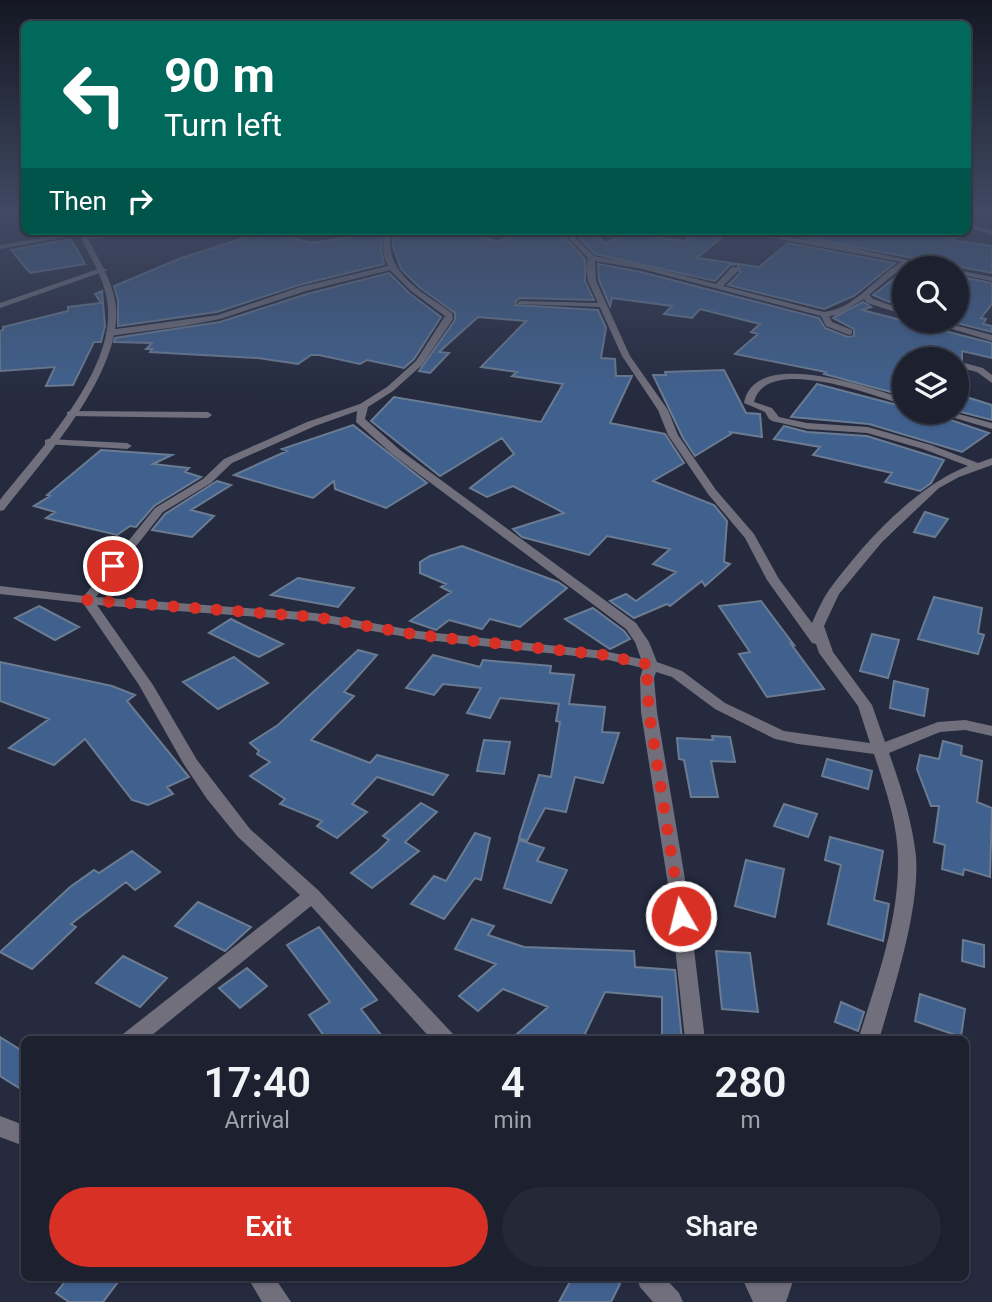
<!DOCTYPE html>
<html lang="en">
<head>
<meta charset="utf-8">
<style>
  :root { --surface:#1c202f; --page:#252837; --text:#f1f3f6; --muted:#a0a3aa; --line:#3a3e4b; --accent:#d93025 }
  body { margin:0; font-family:Roboto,sans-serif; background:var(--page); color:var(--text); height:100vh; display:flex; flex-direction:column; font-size:26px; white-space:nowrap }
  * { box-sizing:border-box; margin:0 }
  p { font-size:23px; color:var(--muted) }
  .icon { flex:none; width:38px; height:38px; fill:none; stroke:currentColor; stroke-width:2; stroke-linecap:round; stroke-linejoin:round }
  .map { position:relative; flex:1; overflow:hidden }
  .side { position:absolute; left:21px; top:1036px; width:948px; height:245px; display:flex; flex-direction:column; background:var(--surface); border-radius:10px; box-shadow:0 2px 5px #0004,0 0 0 2px var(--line) }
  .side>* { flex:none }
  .hud { position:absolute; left:21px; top:21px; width:950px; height:214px; border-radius:10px; box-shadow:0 2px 5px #0004,0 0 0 2px var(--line); background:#00695c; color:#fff; overflow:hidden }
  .fabs { position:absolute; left:892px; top:256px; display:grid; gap:14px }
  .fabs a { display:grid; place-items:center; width:77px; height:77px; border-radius:50%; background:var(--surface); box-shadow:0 2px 5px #0004,0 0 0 2px var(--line); font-size:35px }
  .pin { position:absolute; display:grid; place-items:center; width:60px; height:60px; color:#fff; margin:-30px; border:4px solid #fff; border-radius:50%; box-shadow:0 2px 7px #0007 }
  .me { position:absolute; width:77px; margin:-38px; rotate:352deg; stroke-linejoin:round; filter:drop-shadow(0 0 5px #0008) }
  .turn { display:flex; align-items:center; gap:24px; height:147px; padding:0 28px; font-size:32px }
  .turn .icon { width:91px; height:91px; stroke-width:2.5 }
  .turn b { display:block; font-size:49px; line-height:60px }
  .then { display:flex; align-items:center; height:66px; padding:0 28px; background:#0003; gap:14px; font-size:26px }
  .eta { display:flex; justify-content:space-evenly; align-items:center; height:119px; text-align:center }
  .eta b { font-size:42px; font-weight:600; line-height:49px }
  .primary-button { display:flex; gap:14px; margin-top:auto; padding:14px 28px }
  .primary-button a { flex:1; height:80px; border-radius:42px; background:var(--accent); color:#fff; font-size:28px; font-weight:600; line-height:80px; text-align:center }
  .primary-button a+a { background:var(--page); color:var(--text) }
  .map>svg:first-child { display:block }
</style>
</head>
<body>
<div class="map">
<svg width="992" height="1302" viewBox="0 0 992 1302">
  <rect width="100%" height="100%" fill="#252a3f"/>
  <path fill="#40618e" stroke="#6b7c92" stroke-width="2" d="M264 231 312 243 382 232 381 249 384 264 299 285 217 312 118 326V300L114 286 181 258 253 235 259 237Z
    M394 231H423L437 236 470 234 499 242 517 231H559L585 259V281L594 300 520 298 516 301 515 305 598 310 606 328 601 358 615 359 616 376H632L610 423 665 434 684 463 653 481 714 505 727 521 724 562 730 564 705 586 702 581 670 606 667 604 634 618 610 601 626 594 636 601 676 572 653 564 670 549 607 536 589 555 522 537 513 529 564 513 513 486 487 497 470 488 514 454 502 438 440 476 371 421 394 397 541 422 563 384 512 376 517 372 481 367 526 321 478 317 439 352 449 353 430 373 419 371 455 320V313L419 287 401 269 393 246Z
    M573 231H592L606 244 623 233 654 235 655 237 684 241 698 231H729L697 258 759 267 788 243 895 263 854 296 824 309 728 285 740 273 738 264 730 265 715 281 595 254Z
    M802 231H972L952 240 992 246V273L797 236Z
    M71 239 85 264 30 273 11 250Z
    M598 264 641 272 819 318 825 328 848 337 854 336V329L833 318 863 302 871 307 862 310 992 343V358L962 351V360L948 359 917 348 912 350V358L905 359V396L824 374 826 372 735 354 758 334 751 332 760 324 700 309 692 318 664 314 672 306 612 298 610 306 599 280Z
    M905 270V297L889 302 873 295Z
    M389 273 409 293 441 317 414 359 404 368 367 360 360 364 319 355H311L298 364 258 358 150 352 152 349H146L152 343 114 342 115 338 220 322 307 294Z
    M961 277 992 283V304L981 318 986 319 983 324 992 326V332L949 321 957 320V280Z
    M102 291 105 326 101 342H94L73 385 46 386 55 367 0 371V331L3 330V327L68 311V307L101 303 95 294Z
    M724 370 746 413 760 414 762 437 730 432 731 434 695 456 683 438 653 375H666L665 372Z
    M817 384 905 407V411L939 419 942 417 989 433 962 452 869 424 791 417Z
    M957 394 992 405V420L957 411Z
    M353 425 427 483 386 508 335 489 334 481 313 498 234 475 287 451 282 449Z
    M784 426 807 432 867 436 944 460 931 483 920 491 885 482 892 473 813 455 820 447 774 439Z
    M101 450 172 455 153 464 189 468 185 472 201 477 154 506 136 527 130 526 117 535 46 518 55 512 34 506 50 496 47 495Z
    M217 481 231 485 191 510 214 516 192 537 152 530 165 514Z
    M925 512 948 519 935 537 914 532Z
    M462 546 558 582 567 588 520 627 490 619 482 629 449 620 436 630 410 621 451 592 441 587 446 584 420 573V562L430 556Z
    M298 578 354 588 338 607 271 595Z
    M934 597 982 608 978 633 984 635 978 654 918 639Z
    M761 601 794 645 791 644 824 689 767 697 739 654 750 652 719 606Z
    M39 606 79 627 55 640 15 618Z
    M593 608 624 631 630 639 610 649 565 619Z
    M231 619 253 630 283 644 259 657 209 633Z
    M872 634 899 640 888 678 860 671Z
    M358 650 377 655 344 692 354 696 311 740 370 763 377 755 448 775 433 795 377 777 352 804 367 812 337 838 317 826 322 821 280 804 285 799 250 776 270 762 257 754 259 751 250 743 278 725Z
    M433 655 480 667 483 660 551 666 550 673 574 675 569 704 605 707 602 732 619 733 603 783 575 777 566 812 545 808 527 841 519 838 539 775 551 777 560 722 556 721 559 704 500 698 490 718 467 713 481 688 443 684 434 695 406 688Z
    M234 657 268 683 218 709 183 682Z
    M0 662 112 686 135 695 127 701 189 777 167 787 173 794 148 805 132 800 85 739 54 765 9 748 49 719 0 701Z
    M894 681 928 689 924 716 890 708Z
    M712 736 730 737 735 762 711 761 718 797H691L684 760 679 759 677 738 713 740Z
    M484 740 510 742 504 774 477 771Z
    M943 741 962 746 961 755 982 761 977 802 992 808 990 877 964 869 963 875 942 869 945 845 934 842 939 806H931L917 769 920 755 939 759Z
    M827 759 872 771 868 789 822 776Z
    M421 803 437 812 405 842 419 851 372 888 351 873 379 850 389 840 383 836Z
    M784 804 817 814 808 837 774 826Z
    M475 833 490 838 481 880 475 878 444 919 411 904 434 876 446 881Z
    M830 837 883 851 874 900 889 904 883 941 828 924 841 865 825 860Z
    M519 840 544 848 537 861 567 870 551 903 504 888Z
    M132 851 160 872 135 890 126 882 71 924 76 927 32 969 0 952 70 887 94 870 99 873Z
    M746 860 784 869 775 917 735 906Z
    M198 902 251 927 225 951 175 926Z
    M472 919 494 926 488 935 524 947 634 951 635 967 675 970 682 1040 662 1038V997L605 992 582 1040H510L548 1007 503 989 478 1011 459 996 496 964 455 949Z
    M319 927 377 1000 361 1009 385 1040H327L309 1015 330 1002 287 945Z
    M963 940 984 945V967L962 961Z
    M716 951 750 953 758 1012 722 1009Z
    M123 956 167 978 140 1007 96 983Z
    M247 968 267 986 240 1008 219 988Z
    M920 994 965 1009 961 1037 915 1021Z
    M841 1002 864 1012 858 1031 835 1022Z
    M0 1037 24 1052V1091L0 1076Z
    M68 1278H121L103 1302H69L56 1293Z
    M572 1278H610L620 1284 611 1302H559Z"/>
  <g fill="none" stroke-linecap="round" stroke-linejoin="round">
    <path fill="#716f7b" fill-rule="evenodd" d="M520 301 601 303 604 305 601 307 518 304 517 303Z
      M70 411 208 412 212 415 208 418 67 416V412Z
      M48 439 127 443 132 446 127 449 45 444V440Z"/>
    <path fill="#716f7b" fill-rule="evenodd" d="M968 223 992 231V235L968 227Z
      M82 231 84 234 0 249V245Z
      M138 231H163L83 240 80 238Z
      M385 231H391C383 274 422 291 452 313L453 319 422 365 393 391 368 407 365 419 400 450 636 623 649 642 657 662 682 671 725 703 784 731 870 743 858 706 819 653 816 644 812 643 767 580 745 538 708 494 668 435 658 410 622 356 588 281 586 268 588 258 562 231H569L594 256 642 265 716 284 732 267H738V271L723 286 824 312C855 309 876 276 902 262L736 231H751L845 246 942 268 910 264 894 274 869 295 873 299 905 310V315L867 303 864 299 838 315 829 316 832 322 852 330V334L849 335 826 326 821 316 642 269 595 261 596 281 630 356 668 410 678 435 716 490 754 534 779 579 812 623C817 612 822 600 829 590 863 544 914 487 968 466L923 449 867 433 807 429 772 421 769 419 765 412 744 403C754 346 871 388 905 399V405C874 396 766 353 754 402L772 408 779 417 807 423 868 427 931 445 978 463 992 458V465L959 477 939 488 882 542 839 594 824 626 833 652 872 705 885 742 938 722 965 720 992 726V736L965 730 940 732 889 753C901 787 912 820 916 856 920 909 894 988 879 1040H858C876 982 899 921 898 860 898 823 885 788 874 754L798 744 775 739 715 709 672 677 656 672 654 678 657 712 687 891 705 1040H685L669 891 641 712 640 678 643 668 604 659 418 639 315 621 97 605 153 685 197 760 250 829 318 890 453 1034 456 1040H432L311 906 146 1040H120L123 1034 300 895 238 837 207 799 183 763 139 685 83 603 0 594V586L84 596 155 508 203 479 224 459 307 422 360 404 387 387 416 361 445 316 411 291 390 270 306 291 220 319 184 326 109 336 105 333 109 330 218 315 300 287 388 266C382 254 382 245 385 231ZM357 411 356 422 392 454 626 629 635 642 641 659 604 651 418 631 315 613 96 597 163 512 211 483 232 463 315 426Z
      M101 268 108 270 0 308V303Z
      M957 270 992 277V281L957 274Z
      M922 320H936L992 335V341Z
      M916 351 938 357 939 359 913 356V352Z
      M957 361 983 368 992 375V383L977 372 957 367Z
      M931 411H948L992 423V429Z
      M0 1116 24 1125V1146L0 1137Z
      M248 1278H275L291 1302H262Z
      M637 1278H665L679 1293 683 1302H653L640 1287Z
      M742 1278H767L769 1280 770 1278H794L786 1302H753Z"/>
    <path fill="#716f7b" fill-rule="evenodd" d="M78 231H84C95 254 110 275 115 300 128 367 43 460 4 510L0 511V500C39 450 119 368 107 300 103 275 88 254 78 231Z"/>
  </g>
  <linearGradient id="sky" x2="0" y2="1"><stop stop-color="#141723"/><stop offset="0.54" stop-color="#404a63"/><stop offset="1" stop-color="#404a63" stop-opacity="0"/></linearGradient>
  <rect width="992" height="396" fill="url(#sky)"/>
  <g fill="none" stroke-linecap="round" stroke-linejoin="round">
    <path stroke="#d93025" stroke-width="12" stroke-dasharray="0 21.6" d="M113 566 87 600 315 617 418 635 604 655 651 665 647 678 649 712 681 916"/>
  </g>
</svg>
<div class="fabs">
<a><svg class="icon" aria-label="search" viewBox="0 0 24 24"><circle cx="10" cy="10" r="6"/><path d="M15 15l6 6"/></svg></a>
<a><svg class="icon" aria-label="layers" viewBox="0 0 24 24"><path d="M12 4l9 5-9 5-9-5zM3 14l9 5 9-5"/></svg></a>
</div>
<div class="pin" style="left:113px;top:566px;background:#d93025"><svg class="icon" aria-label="arrive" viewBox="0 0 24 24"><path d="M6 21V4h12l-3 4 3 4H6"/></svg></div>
<svg class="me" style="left:681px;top:916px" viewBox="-20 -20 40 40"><circle r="17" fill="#d93025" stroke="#fff" stroke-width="3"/><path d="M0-11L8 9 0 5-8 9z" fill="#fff"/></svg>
<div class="hud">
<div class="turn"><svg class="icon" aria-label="left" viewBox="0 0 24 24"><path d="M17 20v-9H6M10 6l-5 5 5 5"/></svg><div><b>90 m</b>Turn left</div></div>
<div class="then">Then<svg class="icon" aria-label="right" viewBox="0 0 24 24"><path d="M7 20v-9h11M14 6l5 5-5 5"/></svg></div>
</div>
<section class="side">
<div class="eta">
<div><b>17:40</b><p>Arrival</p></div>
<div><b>4</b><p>min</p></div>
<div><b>280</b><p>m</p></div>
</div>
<div class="primary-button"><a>Exit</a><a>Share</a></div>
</section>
</div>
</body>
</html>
